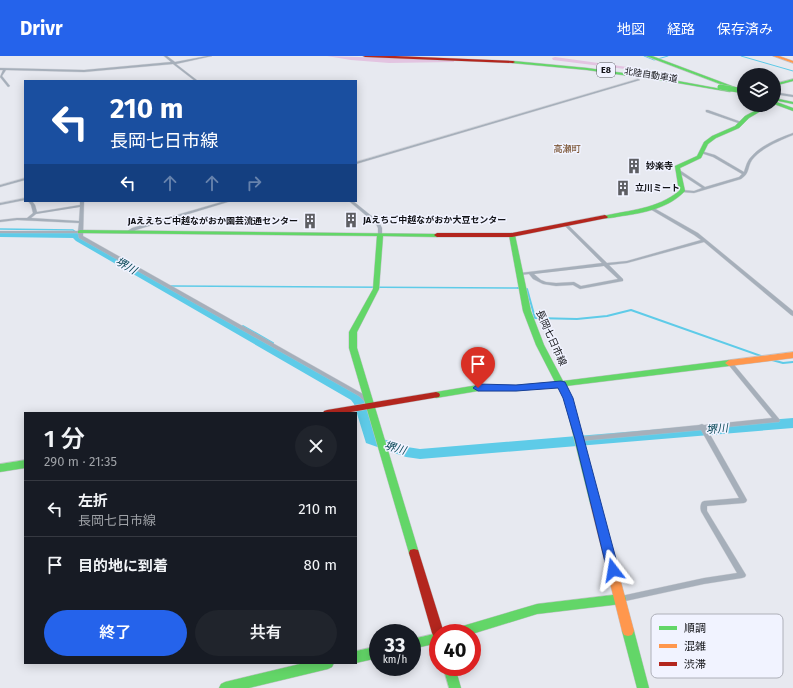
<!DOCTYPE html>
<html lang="ja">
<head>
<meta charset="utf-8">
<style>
  :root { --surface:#171b24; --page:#20242c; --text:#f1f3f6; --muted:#9ea1a6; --line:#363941; --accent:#2563eb }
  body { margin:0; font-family:"Fira Sans","Noto Sans JP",sans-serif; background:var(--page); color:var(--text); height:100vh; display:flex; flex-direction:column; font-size:15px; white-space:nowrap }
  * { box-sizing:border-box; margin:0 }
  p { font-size:13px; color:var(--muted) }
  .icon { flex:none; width:22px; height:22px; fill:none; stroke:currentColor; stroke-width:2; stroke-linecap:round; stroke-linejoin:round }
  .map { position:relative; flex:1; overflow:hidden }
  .details { position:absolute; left:24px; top:356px; width:333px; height:252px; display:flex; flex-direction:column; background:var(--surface); border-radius:0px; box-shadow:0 2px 10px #0003 }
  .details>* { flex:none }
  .banner { position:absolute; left:24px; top:24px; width:333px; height:122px; border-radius:0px; box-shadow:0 2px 10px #0003; background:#1a4fa0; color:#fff; overflow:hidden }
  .controls { position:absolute; left:737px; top:12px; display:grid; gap:8px }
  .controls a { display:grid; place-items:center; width:44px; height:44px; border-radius:50%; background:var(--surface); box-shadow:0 2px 10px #0003; font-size:20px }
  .speed { position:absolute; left:369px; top:568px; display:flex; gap:8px; font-size:20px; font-weight:700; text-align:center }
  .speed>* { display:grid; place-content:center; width:52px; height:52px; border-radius:50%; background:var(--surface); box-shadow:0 2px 10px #0003; line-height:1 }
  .speed small { font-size:10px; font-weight:400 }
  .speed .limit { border:6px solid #d22; background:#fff; color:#111 }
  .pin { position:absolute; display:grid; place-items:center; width:34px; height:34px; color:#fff; margin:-41px -17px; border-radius:50% 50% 50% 0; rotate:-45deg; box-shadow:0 0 4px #0007 }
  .pin .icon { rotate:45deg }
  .me { position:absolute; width:44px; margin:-22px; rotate:346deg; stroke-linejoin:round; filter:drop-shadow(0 0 3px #0008) }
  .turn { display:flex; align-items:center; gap:14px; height:84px; padding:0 20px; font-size:18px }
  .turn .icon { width:52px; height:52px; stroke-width:2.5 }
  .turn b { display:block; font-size:28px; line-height:34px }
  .lanes { display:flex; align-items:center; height:38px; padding:0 20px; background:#0003; justify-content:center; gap:20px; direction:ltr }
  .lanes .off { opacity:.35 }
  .round { display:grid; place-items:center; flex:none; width:42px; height:42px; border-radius:21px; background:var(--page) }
  .headline { display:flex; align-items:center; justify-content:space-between; height:68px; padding:0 20px }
  h1 { font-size:24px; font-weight:600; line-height:30px }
  .primary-button { display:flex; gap:8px; margin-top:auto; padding:8px 20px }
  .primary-button a { flex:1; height:46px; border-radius:24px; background:var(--accent); color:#fff; font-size:16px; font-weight:600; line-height:46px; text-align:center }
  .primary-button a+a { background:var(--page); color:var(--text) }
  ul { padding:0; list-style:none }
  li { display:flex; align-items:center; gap:12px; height:56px; padding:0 20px; border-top:1px solid var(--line) }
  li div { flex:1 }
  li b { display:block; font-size:15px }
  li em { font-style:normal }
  header { display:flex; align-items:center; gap:24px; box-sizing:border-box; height:56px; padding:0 20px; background:var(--accent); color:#fff }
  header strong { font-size:19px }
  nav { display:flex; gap:22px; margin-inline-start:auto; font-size:14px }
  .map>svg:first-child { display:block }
</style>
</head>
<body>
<header>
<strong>Drivr</strong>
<nav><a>地図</a><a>経路</a><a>保存済み</a></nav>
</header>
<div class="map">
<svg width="793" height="632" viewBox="0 0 793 632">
  <rect width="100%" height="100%" fill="#e7e9f0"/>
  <path fill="#e3c4e1" d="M327 0 454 4V6L389 7 351 4Z
    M555 1 656 15 657 17 553 4 552 2Z"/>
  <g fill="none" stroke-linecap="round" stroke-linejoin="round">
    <path stroke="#5ecbe8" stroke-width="1" d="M644 0 654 4 668 0
      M741 0 793 15"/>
    <path stroke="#5ecbe8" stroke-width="1.5" d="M0 173 73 174 76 176
      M171 230 520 232"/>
    <path stroke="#5ecbe8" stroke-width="2" d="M518 232H520
      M525 233H527L535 262 577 263 607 260 631 254 764 301
      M243 270 273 287
      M772 304 783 307 793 306"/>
    <path fill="#5ecbe8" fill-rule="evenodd" d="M0 175 79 177 82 181 359 338 366 346 377 381 407 391 420 393 793 362V372L420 403 406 401 366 387 354 348 351 344 76 185 73 182 0 181Z"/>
    <g stroke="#c1c3c8" stroke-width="0.5">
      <path id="street" d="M164 0H167L175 6 207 0H212L176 8 198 25H195L173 8 84 16 6 14 2 20 10 30 8 31 0 21 3 14H0V12L84 14 171 6Z
        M638 23 640 24 356 108V106Z
        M774 36 793 39V41L774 38Z
        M706 54H708L744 67 741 68 706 56Z
        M793 77V79C779 85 761 92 752 104 747 112 750 117 741 123L694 137 682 136 680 135 682 134 694 135 702 132 676 115V113H678L705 131 739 121 742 118 713 101 701 97V95L715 99 744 116C746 110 747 105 751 101 761 89 779 82 793 77Z
        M25 122V124L0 131V129Z
        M25 142V144L0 149V147Z
        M28 145H32L35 149 37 156 80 149V145H84L83 180 363 338 371 346 370 347H366L359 340 79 182 78 177H0V175H78L79 167 17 164 0 166V164L17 162H27L33 157 31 149ZM80 151 79 165 31 162 36 158Z
        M225 145H231L136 174 130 177H126V176L132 172Z
        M349 145H353L379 166 382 172V180H378V172L376 168Z
        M650 151H652L698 177 793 255V260L791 259 704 186 627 207 609 209 623 223V225L580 233 573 229 556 230 543 228 533 223 529 218 520 219 518 218 520 217 602 207 565 170V168H567L607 207 627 205 701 184 694 179 650 153ZM604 210 618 223 581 230 574 226 556 227 546 226 541 224 534 218Z
        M729 304 731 305 780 364 779 366H777L707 373 747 444 746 446 744 447 707 450V455L746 519 745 521 742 522 704 528 621 546 618 545 617 543 618 541 621 540 704 522 737 517 702 457C700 454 700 449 702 446L704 445 739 442 701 374 580 385H578L577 383 578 381H580L699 369 702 368 704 369 772 362 727 307 726 306Z"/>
    </g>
    <g stroke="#c1c3c8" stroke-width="1">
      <path id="fast" d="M646 0H652L740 33 736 34Z
        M513 5 587 12 667 23 732 35 730 36 672 26 587 14 512 7Z
        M793 23V25L774 30V28Z
        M774 42 793 46V48L774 44Z
        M774 45 793 52V55L774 48Z
        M766 49H771L749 62 739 72 716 82 708 88 701 102 680 112 685 135C669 152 644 157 622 160 615 161 609 163 603 162V160C630 154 657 153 679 135L675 110 697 100 704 86 712 80 735 70 745 60Z
        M80 174 439 178V180L437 181 383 180 379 233 357 276V292L419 497 418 500 414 501 410 500 409 497 349 292V276L373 233 377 180 78 177V175Z
        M512 177 515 179 531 255 544 289 563 325 729 304 733 307 729 310 566 330 572 342 600 447 598 450 595 451 592 450 590 447 564 342 558 331 516 335H478L436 342 432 339 436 336 478 329H516L555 326 536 289 523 255 509 179Z
        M25 404V412L0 416V408Z
        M621 538 625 540 626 543 625 546 621 548 537 558 472 578 450 577 452 573 456 572 537 548Z
        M628 570 632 571 634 575 649 632H637L622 575 624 571Z
        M438 577V587L412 593V583Z
        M378 590V602L356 607V595Z
        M304 607H334L332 611 328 613 249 632H219L221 628 225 626Z
        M443 611H455L461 632H449Z"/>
    </g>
    <g stroke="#c1c3c8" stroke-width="1">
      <path id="slow" d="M773 0H779L793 5V7Z
        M793 296V302L729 310 725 307 729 304Z
        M595 443 598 444 600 447 634 575 632 579 628 580 624 579 622 575 590 447 592 444Z"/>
    </g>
    <g stroke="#c1c3c8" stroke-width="1">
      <path id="jam" d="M363 0H395L513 5 515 6 513 7 365 1Z
        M605 159 608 161 607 162 512 181H437L434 179 437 177H512Z
        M436 336 439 337 440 339 439 341 345 357H323L324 355 327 354Z
        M414 493 418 494 419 497 444 577H438V582L434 581 432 577 409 497 410 494Z"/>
    </g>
    <use href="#street" fill="#a6afba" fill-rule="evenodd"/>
    <use href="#fast" fill="#63d668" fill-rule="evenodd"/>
    <use href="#slow" fill="#ff974d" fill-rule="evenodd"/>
    <use href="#jam" fill="#b3261e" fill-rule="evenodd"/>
    <g stroke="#c1c3c8" stroke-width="5.5" stroke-linecap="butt">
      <path id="fast-bridge" d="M720 31 744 35"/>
    </g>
    <use href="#fast-bridge" stroke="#63d668" stroke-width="5"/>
  </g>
  <path fill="#2563eb" stroke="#184099" d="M561 325 565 326 573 342 619 514 617 518 613 519 609 518 607 514 575 383 563 342 558 332 516 335H478L473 332 478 328 516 329Z"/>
  <defs>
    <g id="building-bare" transform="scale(1.2)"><path d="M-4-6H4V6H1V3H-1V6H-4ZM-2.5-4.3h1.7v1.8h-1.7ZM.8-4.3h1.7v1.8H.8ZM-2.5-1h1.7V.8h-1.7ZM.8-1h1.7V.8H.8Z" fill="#5d5e63" stroke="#f1f3ff" stroke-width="2.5" paint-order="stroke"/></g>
  </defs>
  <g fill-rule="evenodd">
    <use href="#building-bare" x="634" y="110"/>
    <use href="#building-bare" x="623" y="132"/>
    <use href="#building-bare" x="351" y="164"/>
    <use href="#building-bare" x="310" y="165"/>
  </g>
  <g text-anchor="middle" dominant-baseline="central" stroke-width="3" stroke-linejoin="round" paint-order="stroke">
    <rect fill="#f1f3ff" stroke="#55565d" stroke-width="1" x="597" y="7" width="18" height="14" rx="3"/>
    <g font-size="9" font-weight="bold" fill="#121317">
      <text x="606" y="14">E8</text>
    </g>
    <g font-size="9" fill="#121317" stroke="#f1f3ff">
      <text transform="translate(651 19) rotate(9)">北陸自動車道</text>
    </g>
    <g font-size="9" fill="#6a3e17" stroke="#f1f3ff">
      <text x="567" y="93">高瀬町</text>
    </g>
    <g font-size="9" font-weight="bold" fill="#121317" stroke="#f1f3ff" text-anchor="start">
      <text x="646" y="110">妙楽寺</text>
      <text x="635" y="132">立川ミート</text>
      <text x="363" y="164">JAえちご中越ながおか大豆センター</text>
      <text x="298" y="165" text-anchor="end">JAええちご中越ながおか園芸流通センター</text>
    </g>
    <g font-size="10" fill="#121317" stroke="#f1f3ff">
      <text transform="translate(551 282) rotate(66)">長岡七日市線</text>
    </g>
    <g font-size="11" font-style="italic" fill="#0f4c5c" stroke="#f1f3ff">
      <text transform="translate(126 210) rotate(30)">堺川</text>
      <text transform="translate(717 373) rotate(-5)">堺川</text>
      <text transform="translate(395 392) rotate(17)">堺川</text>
    </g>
  </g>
  <rect x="651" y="558" width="132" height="64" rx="6" fill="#f1f3ff" stroke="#aeb0b9" stroke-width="1"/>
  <rect x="659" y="570" width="18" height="4" fill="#63d668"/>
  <rect x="659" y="588" width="18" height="4" fill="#ff974d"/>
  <rect x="659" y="606" width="18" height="4" fill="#b3261e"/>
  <g font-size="11" fill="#121317">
    <text x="684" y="576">順調</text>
    <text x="684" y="594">混雑</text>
    <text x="684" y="612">渋滞</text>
  </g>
</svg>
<div class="controls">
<a><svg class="icon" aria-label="layers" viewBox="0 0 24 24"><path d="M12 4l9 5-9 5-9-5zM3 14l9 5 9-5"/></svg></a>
</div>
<div class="speed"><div>33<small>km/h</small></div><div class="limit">40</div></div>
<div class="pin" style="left:478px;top:332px;background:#d93025"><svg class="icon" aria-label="arrive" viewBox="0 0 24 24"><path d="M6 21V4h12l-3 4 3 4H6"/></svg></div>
<svg class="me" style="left:613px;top:514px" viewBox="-20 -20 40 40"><path d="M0-17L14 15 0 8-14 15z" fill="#2563eb" stroke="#fff" stroke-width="4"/></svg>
<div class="banner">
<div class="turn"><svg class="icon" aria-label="left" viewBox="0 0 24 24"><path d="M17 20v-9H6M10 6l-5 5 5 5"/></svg><div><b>210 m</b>長岡七日市線</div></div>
<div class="lanes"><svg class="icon" aria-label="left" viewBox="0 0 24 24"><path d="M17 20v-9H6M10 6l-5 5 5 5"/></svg><svg class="icon off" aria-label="ahead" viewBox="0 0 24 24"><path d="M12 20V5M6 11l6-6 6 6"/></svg><svg class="icon off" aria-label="ahead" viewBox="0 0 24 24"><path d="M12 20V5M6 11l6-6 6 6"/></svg><svg class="icon off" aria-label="right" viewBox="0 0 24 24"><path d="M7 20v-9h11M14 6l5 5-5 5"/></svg></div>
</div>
<section class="details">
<div class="headline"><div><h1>1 分</h1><p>290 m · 21:35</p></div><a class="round"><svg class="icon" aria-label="close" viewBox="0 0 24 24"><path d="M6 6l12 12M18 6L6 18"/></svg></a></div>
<ul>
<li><svg class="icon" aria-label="left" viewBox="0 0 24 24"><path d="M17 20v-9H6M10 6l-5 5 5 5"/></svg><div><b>左折</b><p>長岡七日市線</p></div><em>210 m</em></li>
<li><svg class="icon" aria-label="arrive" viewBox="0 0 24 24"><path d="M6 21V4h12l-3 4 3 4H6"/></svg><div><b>目的地に到着</b></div><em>80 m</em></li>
</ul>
<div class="primary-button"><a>終了</a><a>共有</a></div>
</section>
</div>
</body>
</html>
